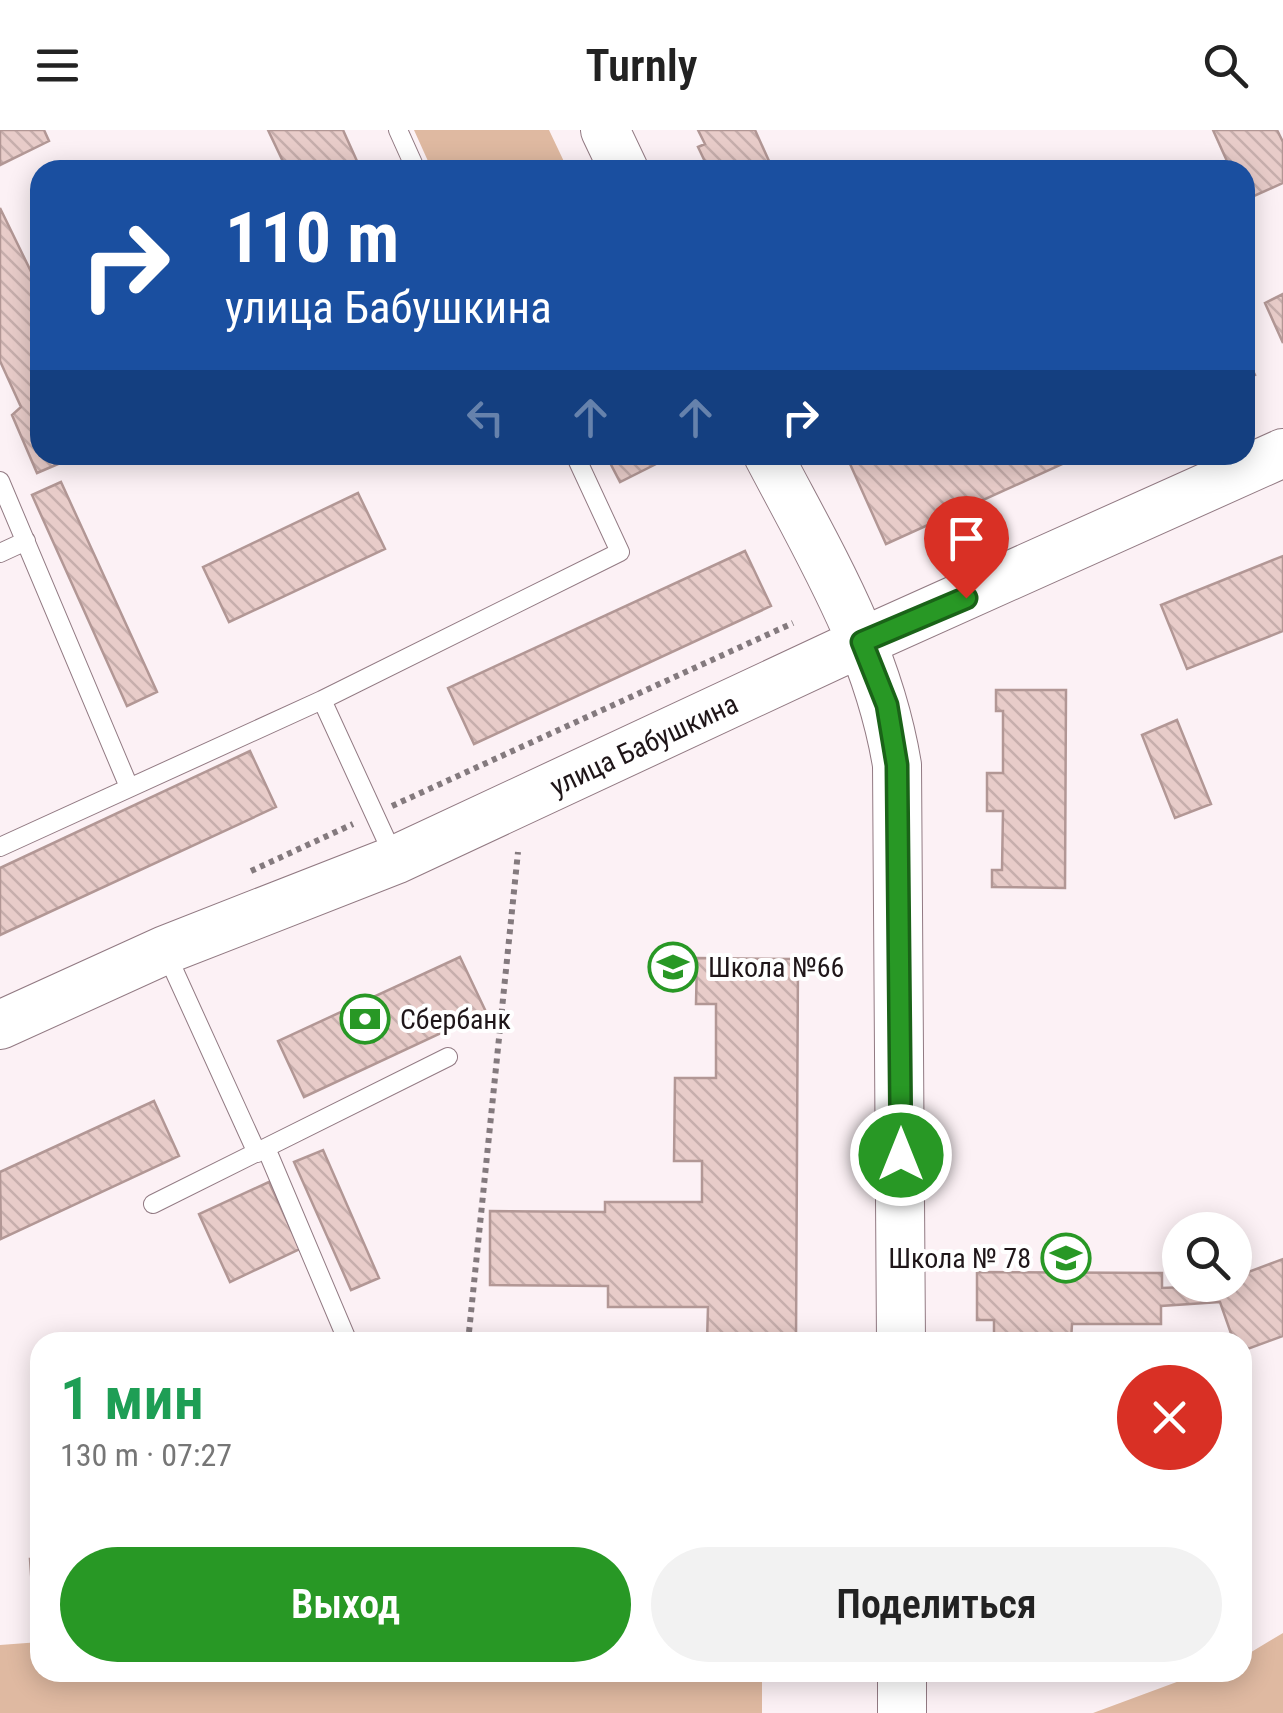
<!DOCTYPE html>
<html lang="ru">
<head>
<meta charset="utf-8">
<style>
  :root { --surface:#fff; --page:#f2f2f2; --text:#222; --muted:#767676; --accent:#289825 }
  body { margin:0; font-family:"Roboto Condensed",sans-serif; background:var(--page); color:var(--text); height:100vh; display:flex; flex-direction:column; font-size:38px; white-space:nowrap }
  * { box-sizing:border-box; margin:0 }
  p { font-size:32px; color:var(--muted) }
  .icon { flex:none; width:55px; height:55px; fill:none; stroke:currentColor; stroke-width:2; stroke-linecap:round; stroke-linejoin:round }
  .map { position:relative; flex:1; overflow:hidden }
  .sheet { position:absolute; left:30px; top:1202px; width:1222px; height:350px; display:flex; flex-direction:column; background:var(--surface); border-radius:30px; box-shadow:0 5px 25px #0003 }
  .sheet>* { flex:none }
  .banner { position:absolute; left:30px; top:30px; width:1225px; height:305px; border-radius:30px; box-shadow:0 5px 25px #0003; background:#1a4fa0; color:#fff; overflow:hidden }
  .tools { position:absolute; left:1162px; top:1082px; display:grid; gap:20px }
  .tools a { display:grid; place-items:center; width:90px; height:90px; border-radius:50%; background:var(--surface); box-shadow:0 5px 25px #0003; font-size:50px }
  .pin { position:absolute; display:grid; place-items:center; width:85px; height:85px; color:#fff; margin:-102px -42px; border-radius:50% 50% 50% 0; rotate:-45deg; box-shadow:0 0 10px #0007 }
  .pin .icon { rotate:45deg }
  .me { position:absolute; width:110px; margin:-55px; rotate:0deg; stroke-linejoin:round; filter:drop-shadow(0 0 8px #0008) }
  .turn { display:flex; align-items:center; gap:35px; height:210px; padding:0 30px; font-size:45px }
  .turn .icon { width:130px; height:130px; stroke-width:2.5 }
  .turn b { display:block; font-size:70px; line-height:85px }
  .lanes { display:flex; align-items:center; height:95px; padding:0 30px; background:#0003; justify-content:center; gap:50px; direction:ltr }
  .lanes .off { opacity:.35 }
  .round { display:grid; place-items:center; flex:none; width:105px; height:105px; border-radius:52px; background:var(--page) }
  .headline { display:flex; align-items:center; justify-content:space-between; height:170px; padding:0 30px }
  h1 { font-size:60px; font-weight:600; line-height:75px; color:#1e9e55 }
  .cta { display:flex; gap:20px; margin-top:auto; padding:20px 30px }
  .cta a { flex:1; height:115px; border-radius:60px; background:var(--accent); color:#fff; font-size:40px; font-weight:600; line-height:115px; text-align:center }
  .cta a+a { background:var(--page); color:var(--text) }
  header { display:flex; justify-content:space-between; align-items:center; height:130px; padding:0 30px; background:var(--surface); font-size:45px; font-weight:600 }
  .map>svg:first-child { display:block }
</style>
</head>
<body>
<header><svg class="icon" aria-label="menu" viewBox="0 0 24 24"><path d="M4 6h16M4 12h16M4 18h16"/></svg>Turnly<svg class="icon" aria-label="search" viewBox="0 0 24 24"><circle cx="10" cy="10" r="6"/><path d="M15 15l6 6"/></svg></header>
<div class="map">
<svg width="1283" height="1583" viewBox="0 0 1283 1583">
  <defs>
    <pattern id="building-back-hatch" width="6" height="6" patternUnits="userSpaceOnUse" patternTransform="scale(2.5)"><rect width="6" height="6" fill="#e8ccc9"/><path d="M-1 5l2 2M0 0l6 6M5-1l2 2" fill="none" stroke="#c7aeac"/></pattern>
  </defs>
  <rect width="100%" height="100%" fill="#fcf1f5"/>
  <path fill="#dfb9a1" d="M414 0H549L568 40H432Z
    M1283 1503V1583H1093L1201 1543 1242 1542 1243 1527Z
    M40 1512V1542L762 1543V1583H0V1515Z"/>
  <path fill="url(#building-back-hatch)" stroke="#b29795" stroke-width="2.5" d="M0 0H44L49 11 0 35Z
    M268 0H343L361 40H287Z
    M698 0H755L769 31 753 40H709L698 17 705 14Z
    M1213 0H1277L1283 12V53L1245 70V40H1231Z
    M0 78 40 160V325H79L37 343 12 285 21 277 0 231Z
    M1283 164V213L1265 173Z
    M1245 225 1255 245 1245 250Z
    M606 325H674L620 352Z
    M846 325H1066L1069 331 886 414Z
    M61 352 157 562 127 576 32 365Z
    M358 363 385 419 229 492 203 437Z
    M745 421 771 476 474 614 448 558Z
    M1283 426V501L1187 539 1161 475Z
    M996 560H1066L1065 758 992 757V740H1002L1003 681H987V643H1003V581H996Z
    M1177 590 1211 674 1175 688 1142 605Z
    M250 621 276 677 0 805V738Z
    M460 827 486 882 304 967 278 911Z
    M697 828 798 829 796 1212H707L708 1177H608V1156L490 1155V1081L605 1082V1072H702V1031H674L675 948H716V874H696Z
    M154 971 179 1026 1 1109 0 1042Z
    M323 1020 379 1148 351 1160 294 1032Z
    M269 1052 300 1119 230 1152 199 1084Z
    M1283 1129V1206L1242 1221V1212H1234L1220 1172 1161 1176V1194H1072L1071 1212H994V1190H977V1142L1162 1143V1158L1235 1155V1147Z
    M30 1429H40V1486H34Z"/>
  <g fill="none" stroke-linecap="round" stroke-linejoin="round">
    <g stroke="#927a83" stroke-width="20">
      <path id="service" d="M398 0 416 40
        M0 351 129 657
        M0 423 26 411
        M322 570 395 729
        M0 717 322 570 620 422 575 325
        M166 823 257 1023
        M266 1018 348 1212
        M153 1074 448 927"/>
    </g>
    <g stroke="#927a83" stroke-width="50">
      <path id="tertiary" d="M605 0 624 40
        M768 325C822 428 878 520 897 635L901 1212
        M0 895 165 820 395 730 862 512 1283 323
        M902 1542V1583"/>
    </g>
    <path stroke="#847a7e" stroke-width="6" stroke-dasharray="5 5" stroke-linecap="butt" d="M392 676 793 493
      M251 741 353 694
      M468 1212 518 722"/>
    <use href="#service" stroke="#fff" stroke-width="18"/>
    <use href="#tertiary" stroke="#fff" stroke-width="48"/>
  </g>
  <g fill="none" stroke-linecap="round" stroke-linejoin="round">
    <g stroke="#1a6318" stroke-width="25">
      <path id="route" d="M901 1025 897 635 887 575 862 512 966 468"/>
    </g>
    <use href="#route" stroke="#289825" stroke-width="18"/>
  </g>
  <defs>
    <g id="school-ring" transform="scale(2.5)"><circle r="9.5" fill="#fff" stroke="#289825" stroke-width="1.5"/><path d="M0-5L7-2L0 1L-7-2ZM-4 1L0 2.5L4 1V4Q0 6-4 4Z" fill="#289825"/></g>
    <g id="bank-ring" transform="scale(2.5)"><circle r="9.5" fill="#fff" stroke="#289825" stroke-width="1.5"/><path d="M-6-4H6V4H-6ZM0-2.3a2.3 2.3 0 1 0 0 4.6a2.3 2.3 0 1 0 0-4.6Z" fill="#289825"/></g>
  </defs>
  <g fill-rule="evenodd">
    <use href="#school-ring" x="673" y="837"/>
    <use href="#bank-ring" x="365" y="889"/>
    <use href="#school-ring" x="1066" y="1128"/>
  </g>
  <g text-anchor="middle" dominant-baseline="central" stroke-width="8" stroke-linejoin="round" paint-order="stroke">
    <g font-size="28" fill="#1f1619" stroke="#fff">
      <text transform="translate(644 615) rotate(-25)">улица Бабушкина</text>
    </g>
    <g font-size="28" fill="#1f1619" stroke="#fff" text-anchor="start">
      <text x="708" y="837">Школа №66</text>
      <text x="400" y="889">Сбербанк</text>
      <text x="1031" y="1128" text-anchor="end">Школа № 78</text>
    </g>
  </g>
</svg>
<div class="tools">
<a><svg class="icon" aria-label="search" viewBox="0 0 24 24"><circle cx="10" cy="10" r="6"/><path d="M15 15l6 6"/></svg></a>
</div>
<div class="pin" style="left:966px;top:468px;background:#d93025"><svg class="icon" aria-label="arrive" viewBox="0 0 24 24"><path d="M6 21V4h12l-3 4 3 4H6"/></svg></div>
<svg class="me" style="left:901px;top:1025px" viewBox="-20 -20 40 40"><circle r="17" fill="#289825" stroke="#fff" stroke-width="3"/><path d="M0-11L8 9 0 5-8 9z" fill="#fff"/></svg>
<div class="banner">
<div class="turn"><svg class="icon" aria-label="right" viewBox="0 0 24 24"><path d="M7 20v-9h11M14 6l5 5-5 5"/></svg><div><b>110 m</b>улица Бабушкина</div></div>
<div class="lanes"><svg class="icon off" aria-label="left" viewBox="0 0 24 24"><path d="M17 20v-9H6M10 6l-5 5 5 5"/></svg><svg class="icon off" aria-label="ahead" viewBox="0 0 24 24"><path d="M12 20V5M6 11l6-6 6 6"/></svg><svg class="icon off" aria-label="ahead" viewBox="0 0 24 24"><path d="M12 20V5M6 11l6-6 6 6"/></svg><svg class="icon" aria-label="right" viewBox="0 0 24 24"><path d="M7 20v-9h11M14 6l5 5-5 5"/></svg></div>
</div>
<section class="sheet">
<div class="headline"><div><h1>1 мин</h1><p>130 m · 07:27</p></div><a class="round" style="background:#d93025;color:#fff"><svg class="icon" aria-label="close" viewBox="0 0 24 24"><path d="M6 6l12 12M18 6L6 18"/></svg></a></div>
<div class="cta"><a>Выход</a><a>Поделиться</a></div>
</section>
</div>
</body>
</html>
